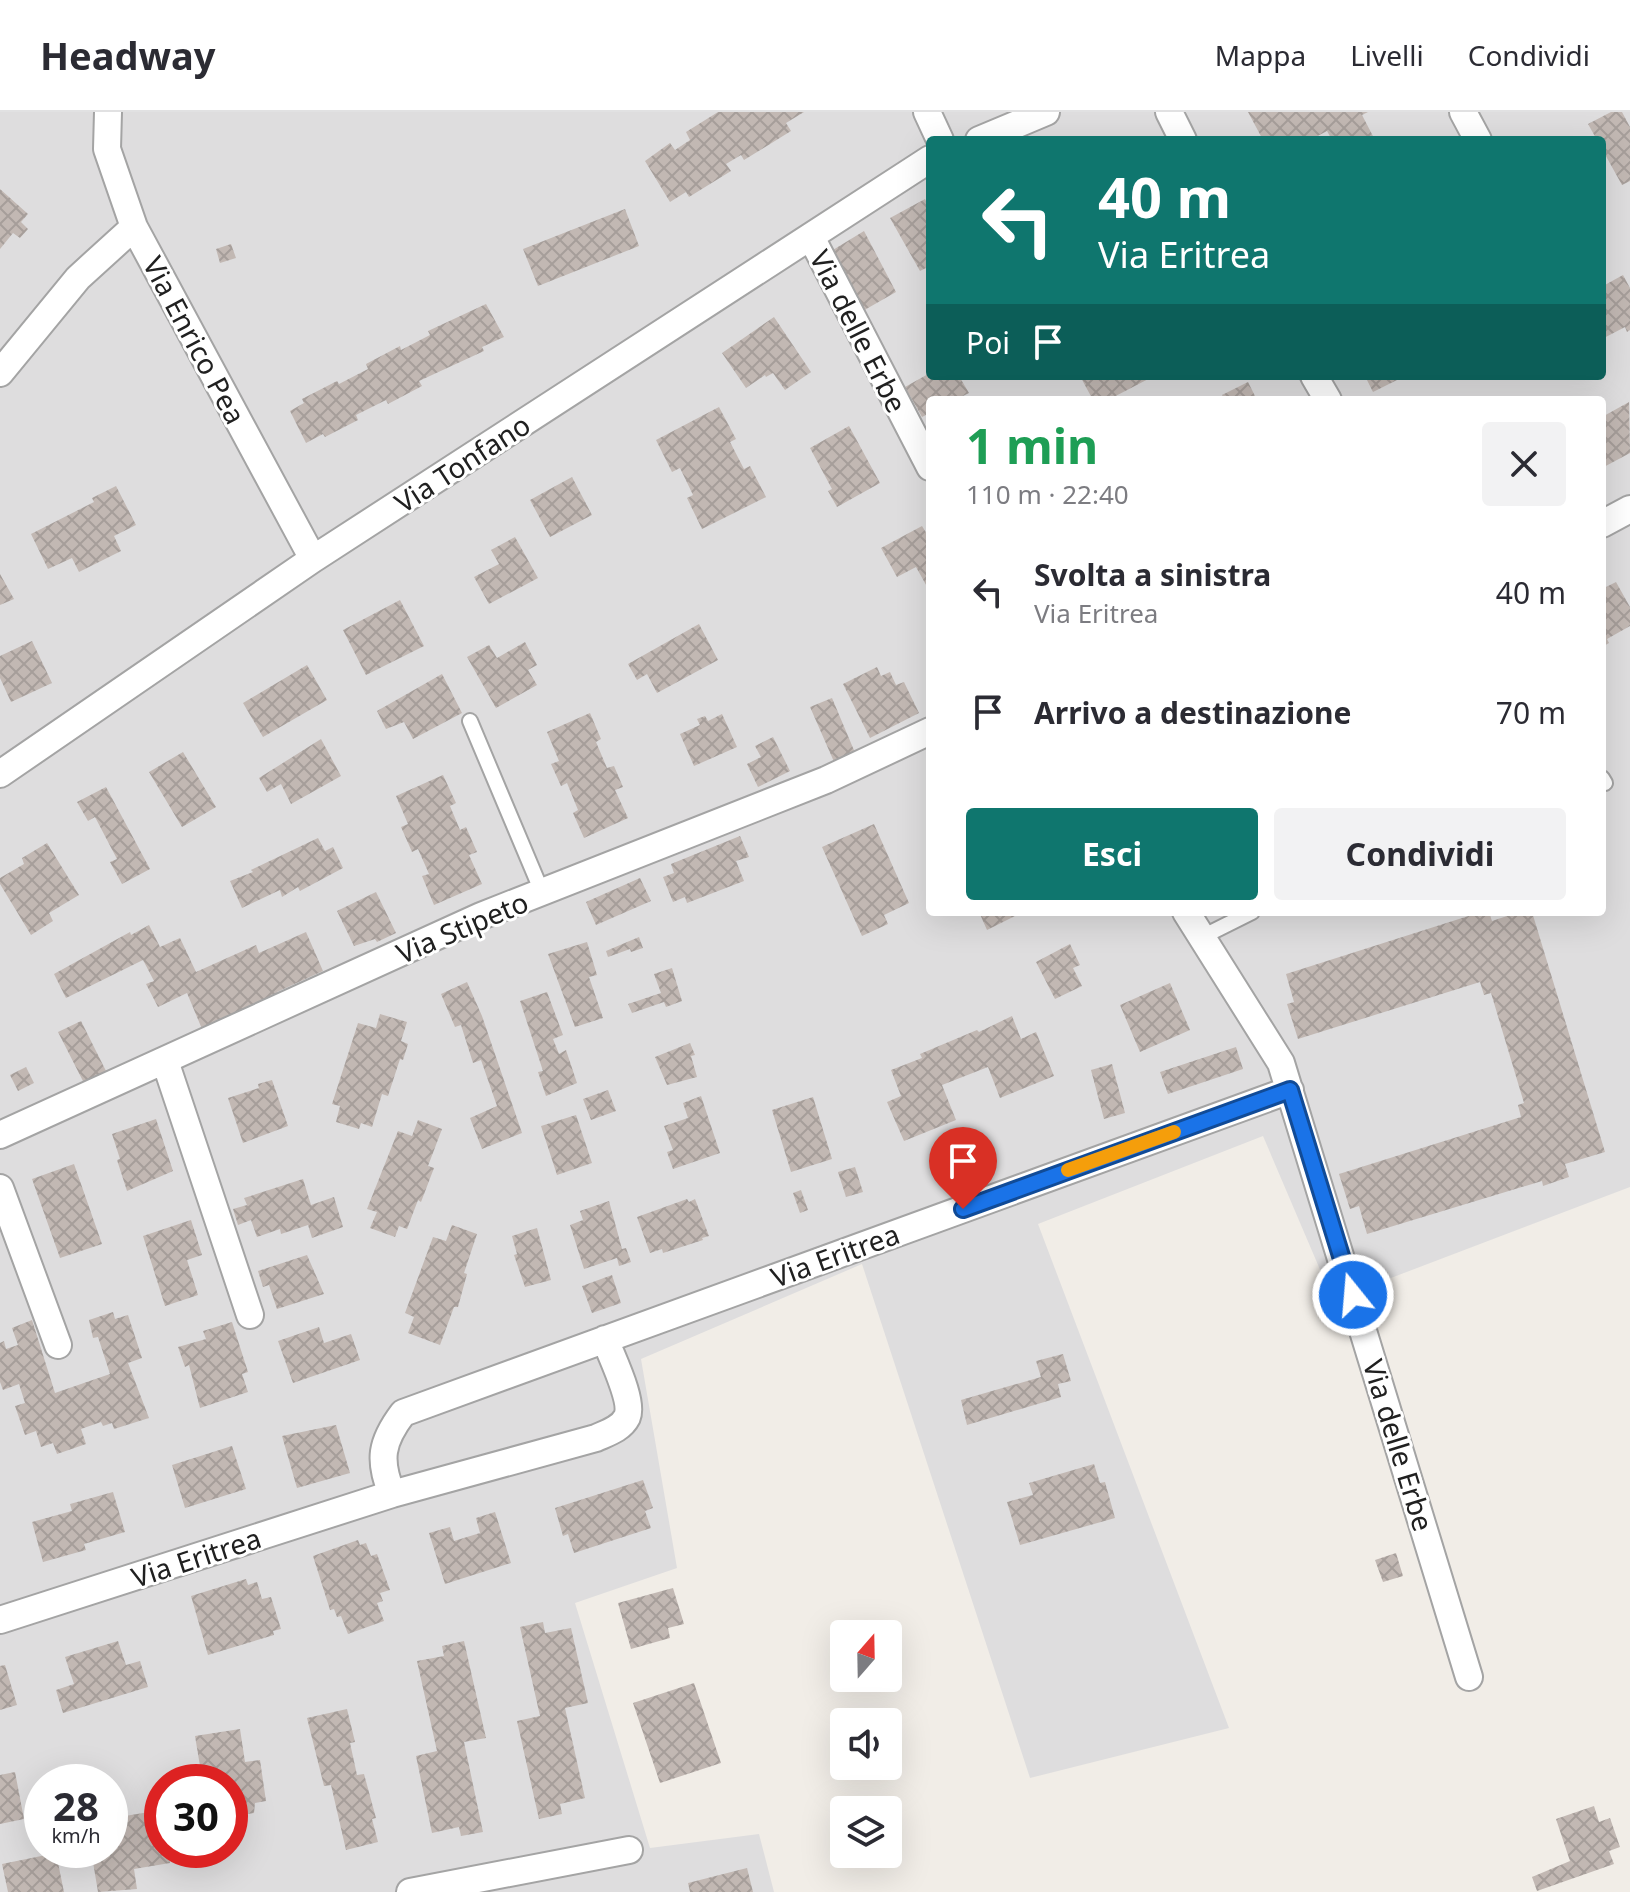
<!DOCTYPE html>
<html lang="it">
<head>
<meta charset="utf-8">
<style>
  :root { --surface:#fff; --page:#f2f2f3; --text:#2b2b33; --muted:#7c7c81; --line:#e1e1e2; --accent:#0f766e }
  body { margin:0; font-family:"Noto Sans",sans-serif; background:var(--page); color:var(--text); height:100vh; display:flex; flex-direction:column; font-size:30px; white-space:nowrap }
  * { box-sizing:border-box; margin:0 }
  p { font-size:26px; color:var(--muted) }
  .icon { flex:none; width:44px; height:44px; fill:none; stroke:currentColor; stroke-width:2; stroke-linecap:round; stroke-linejoin:round }
  .map { position:relative; flex:1; overflow:hidden }
  .sheet { position:absolute; left:926px; top:284px; width:680px; height:520px; display:flex; flex-direction:column; background:var(--surface); border-radius:8px; box-shadow:0 8px 32px #0002 }
  .sheet>* { flex:none }
  .hud { position:absolute; left:926px; top:24px; width:680px; height:244px; border-radius:8px; box-shadow:0 8px 32px #0002; background:#0f766e; color:#fff; overflow:hidden }
  .needle { width:52px; rotate:20deg }
  .tools { position:absolute; left:830px; top:1508px; display:grid; gap:16px }
  .tools a { display:grid; place-items:center; width:72px; height:72px; border-radius:8px; background:var(--surface); box-shadow:0 8px 32px #0002; font-size:40px }
  .speed { position:absolute; left:24px; top:1652px; display:flex; gap:16px; font-size:40px; font-weight:700; text-align:center }
  .speed>* { display:grid; place-content:center; width:104px; height:104px; border-radius:50%; background:var(--surface); box-shadow:0 8px 32px #0002; line-height:1 }
  .speed small { font-size:20px; font-weight:400 }
  .speed .limit { border:12px solid #d22; background:#fff; color:#111 }
  .pin { position:absolute; display:grid; place-items:center; width:68px; height:68px; color:#fff; margin:-82px -34px; border-radius:50% 50% 50% 0; rotate:-45deg; box-shadow:0 0 8px #0007 }
  .pin .icon { rotate:45deg }
  .me { position:absolute; width:88px; margin:-44px; rotate:343deg; stroke-linejoin:round; filter:drop-shadow(0 0 6px #0008) }
  .turn { display:flex; align-items:center; gap:28px; height:168px; padding:0 40px; font-size:36px }
  .turn .icon { width:104px; height:104px; stroke-width:2.5 }
  .turn b { display:block; font-size:56px; line-height:68px }
  .then { display:flex; align-items:center; height:76px; padding:0 40px; background:#0003; gap:16px; font-size:30px }
  .round { display:grid; place-items:center; flex:none; width:84px; height:84px; border-radius:8px; background:var(--page) }
  .overview { display:flex; align-items:center; justify-content:space-between; height:136px; padding:0 40px }
  h1 { font-size:48px; font-weight:700; line-height:60px; color:#1e9e55 }
  .button { display:flex; gap:16px; margin-top:auto; padding:16px 40px }
  .button a { flex:1; height:92px; border-radius:8px; background:var(--accent); color:#fff; font-size:32px; font-weight:700; line-height:92px; text-align:center }
  .button a+a { background:var(--page); color:var(--text) }
  ul { padding:0; list-style:none }
  li { display:flex; align-items:center; gap:24px; height:120px; padding:0 40px }
  li div { flex:1 }
  li b { display:block; font-size:30px }
  li em { font-style:normal }
  header { display:flex; align-items:center; gap:48px; box-sizing:border-box; height:112px; padding:0 40px; background:var(--surface); border-bottom:2px solid var(--line) }
  header strong { font-size:38px }
  nav { display:flex; gap:44px; margin-inline-start:auto; font-size:28px }
  .map>svg:first-child { display:block }
</style>
</head>
<body>
<header>
<strong>Headway</strong>
<nav><a>Mappa</a><a>Livelli</a><a>Condividi</a></nav>
</header>
<div class="map">
<svg width="1630" height="1780" viewBox="0 0 1630 1780">
  <defs>
    <pattern id="building-cross-hatch" width="8" height="8" patternUnits="userSpaceOnUse" patternTransform="scale(2)"><rect width="8" height="8" fill="#c2b8b3"/><path d="M0 0l8 8M0 8l8-8" fill="none" stroke="#a69e9a"/></pattern>
  </defs>
  <rect width="100%" height="100%" fill="#f1ede7"/>
  <path fill="#deddde" fill-rule="evenodd" d="M0 0H1630V1075L1333 1188 1263 1024 1038 1112 1229 1616 1030 1666 862 1152 641 1247 677 1456 575 1491 650 1736 759 1722 774 1780H0ZM930 28H1602V264H930ZM930 288H1602V800H930ZM42 1670H110V1738H42ZM162 1670H230V1738H162Z"/>
  <path fill="url(#building-cross-hatch)" d="M718 0H804L786 11 791 19 744 48 741 43 726 52 731 59 689 85 686 80 670 90 645 49 670 31 675 38 690 28 686 20Z
    M1248 0H1368L1362 3 1375 28H1332L1327 19 1310 28H1263Z
    M1611 0H1622L1630 15V69L1622 73 1602 37V28H1597L1588 12Z
    M0 77 28 102 21 110 28 117 20 126 13 121 0 137Z
    M925 87 930 97V154L920 159 890 106Z
    M625 97 639 134 538 174 523 137Z
    M864 119 896 180 861 200 828 141Z
    M231 132 236 146 220 151 216 137Z
    M1623 163 1630 176V218L1627 220 1625 215 1602 227V179L1605 177 1603 174Z
    M486 192 504 225 482 235 484 239 419 269 422 274 388 292 386 288 356 303 358 308 325 325 323 322 306 331 290 299 304 291 302 287 337 269 339 272 368 257 366 252 400 234 401 238 430 223 428 219Z
    M774 205 811 260 785 278 773 261 766 265 765 263 746 276 722 241Z
    M930 261V264H959L969 281 955 288H930V301L922 305 905 275Z
    M1080 264H1154L1108 288H1093Z
    M1360 264H1405L1373 280 1367 268Z
    M1248 270 1257 288H1225L1222 283Z
    M1629 290 1630 341 1602 356V305Z
    M719 295 736 327 730 330 744 357 750 354 766 385 702 417 687 386 693 383 680 356 672 360 656 328Z
    M849 314 880 371 837 395 828 379 832 377 810 336Z
    M572 365 592 403 550 425 530 388Z
    M116 374 136 413 114 424 121 439 79 460 72 446 48 457 31 422 94 390 92 386Z
    M922 414 930 427V480L916 455 897 465 881 436Z
    M515 425 538 466 489 492 474 465 499 452 491 438Z
    M0 462 14 487 0 493Z
    M1616 470 1630 495V514L1607 527 1609 531 1602 535V477Z
    M400 488 424 534 366 563 343 518Z
    M699 512 718 548 657 581 647 562 637 568 628 552Z
    M32 529 52 571 11 590 0 566V544Z
    M525 530 537 553 528 558 537 573 496 596 467 545 489 533 497 546Z
    M307 553 327 588 263 625 243 591Z
    M877 555 881 564 890 560 896 573 904 570 919 601 870 626 843 572Z
    M442 562 462 601 413 627 404 610 386 617 377 599Z
    M832 586 856 643 835 652 810 595Z
    M590 601 601 627 596 630 607 656 614 654 623 675 615 678 628 706 584 726 573 701 578 698 567 671 561 674 551 652 559 649 547 620Z
    M722 602 737 635 694 654 680 622 700 613 697 607 705 604 708 609Z
    M773 625 790 659 758 675 747 652 761 645 755 634Z
    M321 627 341 664 291 692 281 672 267 680 259 666Z
    M183 640 216 695 182 715 149 660Z
    M443 663 456 691 450 694 460 718 466 715 477 740 469 743 482 772 434 793 422 764 429 762 418 737 412 740 401 715 408 712 396 684Z
    M106 675 150 757 122 772 110 750 117 747 95 705 88 709 77 690Z
    M874 712 909 791 884 803 888 812 862 824 822 735Z
    M740 724 749 745 736 749 744 769 687 791 685 785 673 790 663 765 674 761 671 752Z
    M318 726 325 739 333 735 343 756 300 779 298 775 282 785 280 778 242 796 230 769 253 760 251 758Z
    M47 731 79 783 49 801 53 809 31 823 0 772V766L24 752 22 746Z
    M640 766 651 789 596 813 586 790Z
    M376 780 396 821 377 830 375 827 354 834 337 799Z
    M979 800H1023L987 818Z
    M1481 800H1489L1492 809 1519 800H1532L1605 1040 1565 1052 1569 1065 1543 1074 1542 1069 1367 1122 1359 1094 1350 1097 1339 1062 1521 1005 1518 993 1524 991 1491 881 1484 883 1480 870 1298 927 1287 892 1294 890 1286 862Z
    M149 813 160 835 180 826 196 860 256 833 259 841 306 820 323 859 277 880 278 884 202 917 187 881 158 895 146 872 154 869 143 848 66 886 54 862 130 820 131 823Z
    M639 825 643 836 631 840 630 837 608 845 606 839Z
    M587 830 597 863 589 865 603 906 575 915 548 842Z
    M1070 832 1080 853 1073 856 1082 874 1055 887 1036 850Z
    M672 856 682 889 666 895 664 890 632 901 628 892 661 881 654 862Z
    M467 870 482 904 522 1021 482 1037 470 1006 497 994 481 948 473 951 461 913 455 915 441 882Z
    M1170 871 1190 918 1140 940 1120 893Z
    M547 880 563 923 553 927 559 942 566 938 577 971 546 984 538 960 543 959 520 889Z
    M380 902 407 910 401 929 408 932 403 948 400 947 388 984 382 982 372 1015 361 1011 359 1017 336 1010 340 994 332 992 358 911 376 916Z
    M1012 904 1021 927 1036 920 1054 964 1000 986 988 955 942 973 956 1008 904 1029 887 990 901 984 891 958 922 946 920 942 977 918 979 920Z
    M81 909 106 959 84 971 58 920Z
    M690 931 695 943 691 944 697 965 667 973 655 945Z
    M1236 935 1243 957 1168 982 1160 960Z
    M1112 952 1125 1001 1104 1007 1091 958Z
    M26 955 34 971 18 979 10 963Z
    M272 968 288 1014 243 1031 228 986 259 976 258 972Z
    M608 978 616 999 591 1008 583 987Z
    M701 984 720 1041 673 1057 667 1040 673 1038 664 1014 688 1006 683 991Z
    M813 985 832 1047 791 1060 772 998Z
    M576 1003 592 1051 557 1063 541 1014Z
    M156 1007 173 1059 127 1079 117 1048 120 1047 112 1022Z
    M418 1008 442 1017 428 1054 434 1056 421 1090 418 1088 407 1117 399 1114 395 1125 370 1116 377 1100 367 1097 398 1019 412 1024Z
    M74 1052 102 1132 60 1146 32 1067Z
    M855 1055 863 1080 846 1085 838 1060Z
    M303 1067 311 1093 334 1085 343 1115 312 1126 308 1113 281 1122 280 1117 257 1125 251 1108 238 1113 233 1097 247 1093 244 1086Z
    M801 1078 808 1098 800 1101 793 1081Z
    M687 1087 689 1090 695 1087 709 1124 702 1126 703 1128 663 1141 662 1137 650 1141 637 1105Z
    M609 1089 622 1137 626 1136 631 1150 619 1154 617 1146 584 1157 570 1113 583 1108 580 1099Z
    M191 1108 202 1143 187 1148 198 1183 165 1194 143 1124Z
    M452 1113 477 1122 464 1161 467 1162 458 1195H454L440 1233 408 1221 414 1205 405 1201 433 1125 446 1129Z
    M537 1116 551 1168 525 1175 514 1143 517 1142 512 1124Z
    M307 1143 324 1182 277 1197 269 1173 263 1175 258 1159Z
    M612 1163 621 1191 592 1201 582 1174Z
    M113 1200 115 1207 128 1203 142 1246 128 1251 149 1306 114 1317 112 1311 103 1314 101 1310 81 1317 86 1332 57 1342 53 1331 41 1335 36 1319 25 1323 15 1294 25 1291 19 1272 3 1278 0 1270V1231L4 1229 6 1237 18 1233 12 1216 32 1208 55 1281 110 1262 98 1225 93 1226 89 1208Z
    M232 1210 248 1260 242 1262 248 1280 200 1296 189 1253 185 1255 178 1235 206 1227 203 1219Z
    M319 1215 324 1231 351 1222 360 1248 293 1271 278 1229Z
    M1063 1242 1071 1269 1058 1272 1061 1285 967 1313 961 1288 1041 1265 1036 1249Z
    M336 1313 350 1361 297 1376 282 1324Z
    M232 1334 246 1377 185 1396 172 1353Z
    M1094 1352 1100 1371 1105 1370 1115 1406 1020 1433 1007 1390 1033 1383 1029 1371Z
    M643 1368 653 1396 645 1399 651 1416 574 1441 568 1422 563 1424 555 1396Z
    M113 1380 125 1420 84 1432 86 1438 43 1450 32 1410 72 1399 70 1392Z
    M495 1400 511 1451 445 1472 429 1421 450 1415 454 1429 480 1421 476 1406Z
    M358 1428 360 1433 366 1431 371 1444 377 1442 390 1478 380 1481 383 1489 377 1491 384 1509 348 1522 341 1504 337 1505 334 1497 330 1498 313 1444Z
    M1396 1441 1403 1464 1383 1470 1375 1448Z
    M246 1467 248 1473 257 1470 262 1487 271 1485 281 1517 273 1519 274 1523 208 1543 191 1484Z
    M673 1476 684 1512 668 1516 670 1526 631 1537 618 1491Z
    M543 1510 545 1521 571 1516 588 1591 565 1596 585 1686 560 1692 562 1702 539 1707 517 1609 540 1604 520 1515Z
    M118 1529 126 1553 140 1549 148 1575 63 1601 56 1578 74 1572 65 1545Z
    M464 1529 486 1626 464 1630 483 1720 461 1724 459 1715 432 1721 416 1644 437 1639 417 1549 444 1544 442 1534Z
    M5 1553 17 1593 0 1598V1554Z
    M694 1571 721 1651 660 1671 633 1591Z
    M347 1597 355 1630 350 1631 357 1663 364 1662 376 1706 372 1707 378 1730 346 1738 331 1673 324 1674 307 1606Z
    M240 1617 245 1650 260 1648 266 1689 255 1691 254 1701 230 1705V1670H189L188 1663 201 1660 195 1624Z
    M15 1660 24 1707 0 1712V1663Z
    M1594 1694 1599 1710 1610 1706 1620 1735 1609 1739 1614 1752 1537 1779 1532 1765 1570 1749 1556 1707Z
    M161 1698 162 1738H167L170 1751 134 1757 137 1777 98 1780 91 1738H110V1725L122 1723 119 1705Z
    M56 1741 64 1780H8L2 1752Z
    M747 1756 753 1780H690L688 1771Z"/>
  <g fill="none" stroke-linecap="round" stroke-linejoin="round">
    <g stroke="#a4a4a4" stroke-width="18">
      <path id="service" d="M470 609 542 780
        M1602 666 1605 671
        M1202 825 1252 800"/>
    </g>
    <g stroke="#a4a4a4" stroke-width="30">
      <path id="minor" d="M108 0 107 37 134 115 313 447
        M927 0 940 28
        M1169 0 1183 28
        M1463 0 1478 28
        M979 28 1046 0
        M811 125 930 355
        M0 261 78 166 134 115
        M1314 264 1328 288
        M1602 412 1630 397
        M0 662 313 447 930 47
        M1186 800 1281 951 1469 1565
        M165 949 250 1203
        M0 1023 481 804 826 668 930 619
        M0 1076 58 1233
        M392 1382C378 1348 381 1330 403 1301L1290 978
        M0 1508 392 1382 596 1326C607 1321 621 1317 627 1305 634 1289 611 1244 605 1227
        M410 1780 629 1738"/>
    </g>
    <use href="#service" stroke="#fff" stroke-width="14"/>
    <use href="#minor" stroke="#fff" stroke-width="26"/>
  </g>
  <g fill="none" stroke-linecap="round" stroke-linejoin="round">
    <g stroke="#114b97" stroke-width="20">
      <path id="route" d="M963 1097 1290 978 1353 1183"/>
    </g>
    <use href="#route" stroke="#1a73e8" stroke-width="14"/>
    <path stroke="#f59e0b" stroke-width="14" d="M1068 1058 1174 1020"/>
  </g>
  <g text-anchor="middle" dominant-baseline="central" stroke-width="6" stroke-linejoin="round" paint-order="stroke">
    <g font-size="28" fill="#202020" stroke="#fff">
      <text transform="translate(859 219) rotate(63)">Via delle Erbe</text>
      <text transform="translate(195 228) rotate(62)">Via Enrico Pea</text>
      <text transform="translate(462 351) rotate(-33)">Via Tonfano</text>
      <text transform="translate(462 815) rotate(-23)">Via Stipeto</text>
      <text transform="translate(835 1143) rotate(-20)">Via Eritrea</text>
      <text transform="translate(1399 1333) rotate(73)">Via delle Erbe</text>
      <text transform="translate(196 1445) rotate(-18)">Via Eritrea</text>
    </g>
  </g>
</svg>
<div class="tools">
<a><svg class="needle" viewBox="-14 -14 28 28"><path d="M0-13l5 13h-10z" fill="#e53935"/><path d="M0 13l5-13h-10z" fill="#7c7c81"/></svg></a>
<a><svg class="icon" aria-label="sound" viewBox="0 0 24 24"><path d="M4 9h4l5-4v14l-5-4H4zM17 9q2 3 0 6"/></svg></a>
<a><svg class="icon" aria-label="layers" viewBox="0 0 24 24"><path d="M12 4l9 5-9 5-9-5zM3 14l9 5 9-5"/></svg></a>
</div>
<div class="speed"><div>28<small>km/h</small></div><div class="limit">30</div></div>
<div class="pin" style="left:963px;top:1097px;background:#d93025"><svg class="icon" aria-label="arrive" viewBox="0 0 24 24"><path d="M6 21V4h12l-3 4 3 4H6"/></svg></div>
<svg class="me" style="left:1353px;top:1183px" viewBox="-20 -20 40 40"><circle r="17" fill="#1a73e8" stroke="#fff" stroke-width="3"/><path d="M0-11L8 9 0 5-8 9z" fill="#fff"/></svg>
<div class="hud">
<div class="turn"><svg class="icon" aria-label="left" viewBox="0 0 24 24"><path d="M17 20v-9H6M10 6l-5 5 5 5"/></svg><div><b>40 m</b>Via Eritrea</div></div>
<div class="then">Poi<svg class="icon" aria-label="arrive" viewBox="0 0 24 24"><path d="M6 21V4h12l-3 4 3 4H6"/></svg></div>
</div>
<section class="sheet">
<div class="overview"><div><h1>1 min</h1><p>110 m · 22:40</p></div><a class="round"><svg class="icon" aria-label="close" viewBox="0 0 24 24"><path d="M6 6l12 12M18 6L6 18"/></svg></a></div>
<ul>
<li><svg class="icon" aria-label="left" viewBox="0 0 24 24"><path d="M17 20v-9H6M10 6l-5 5 5 5"/></svg><div><b>Svolta a sinistra</b><p>Via Eritrea</p></div><em>40 m</em></li>
<li><svg class="icon" aria-label="arrive" viewBox="0 0 24 24"><path d="M6 21V4h12l-3 4 3 4H6"/></svg><div><b>Arrivo a destinazione</b></div><em>70 m</em></li>
</ul>
<div class="button"><a>Esci</a><a>Condividi</a></div>
</section>
</div>
</body>
</html>
